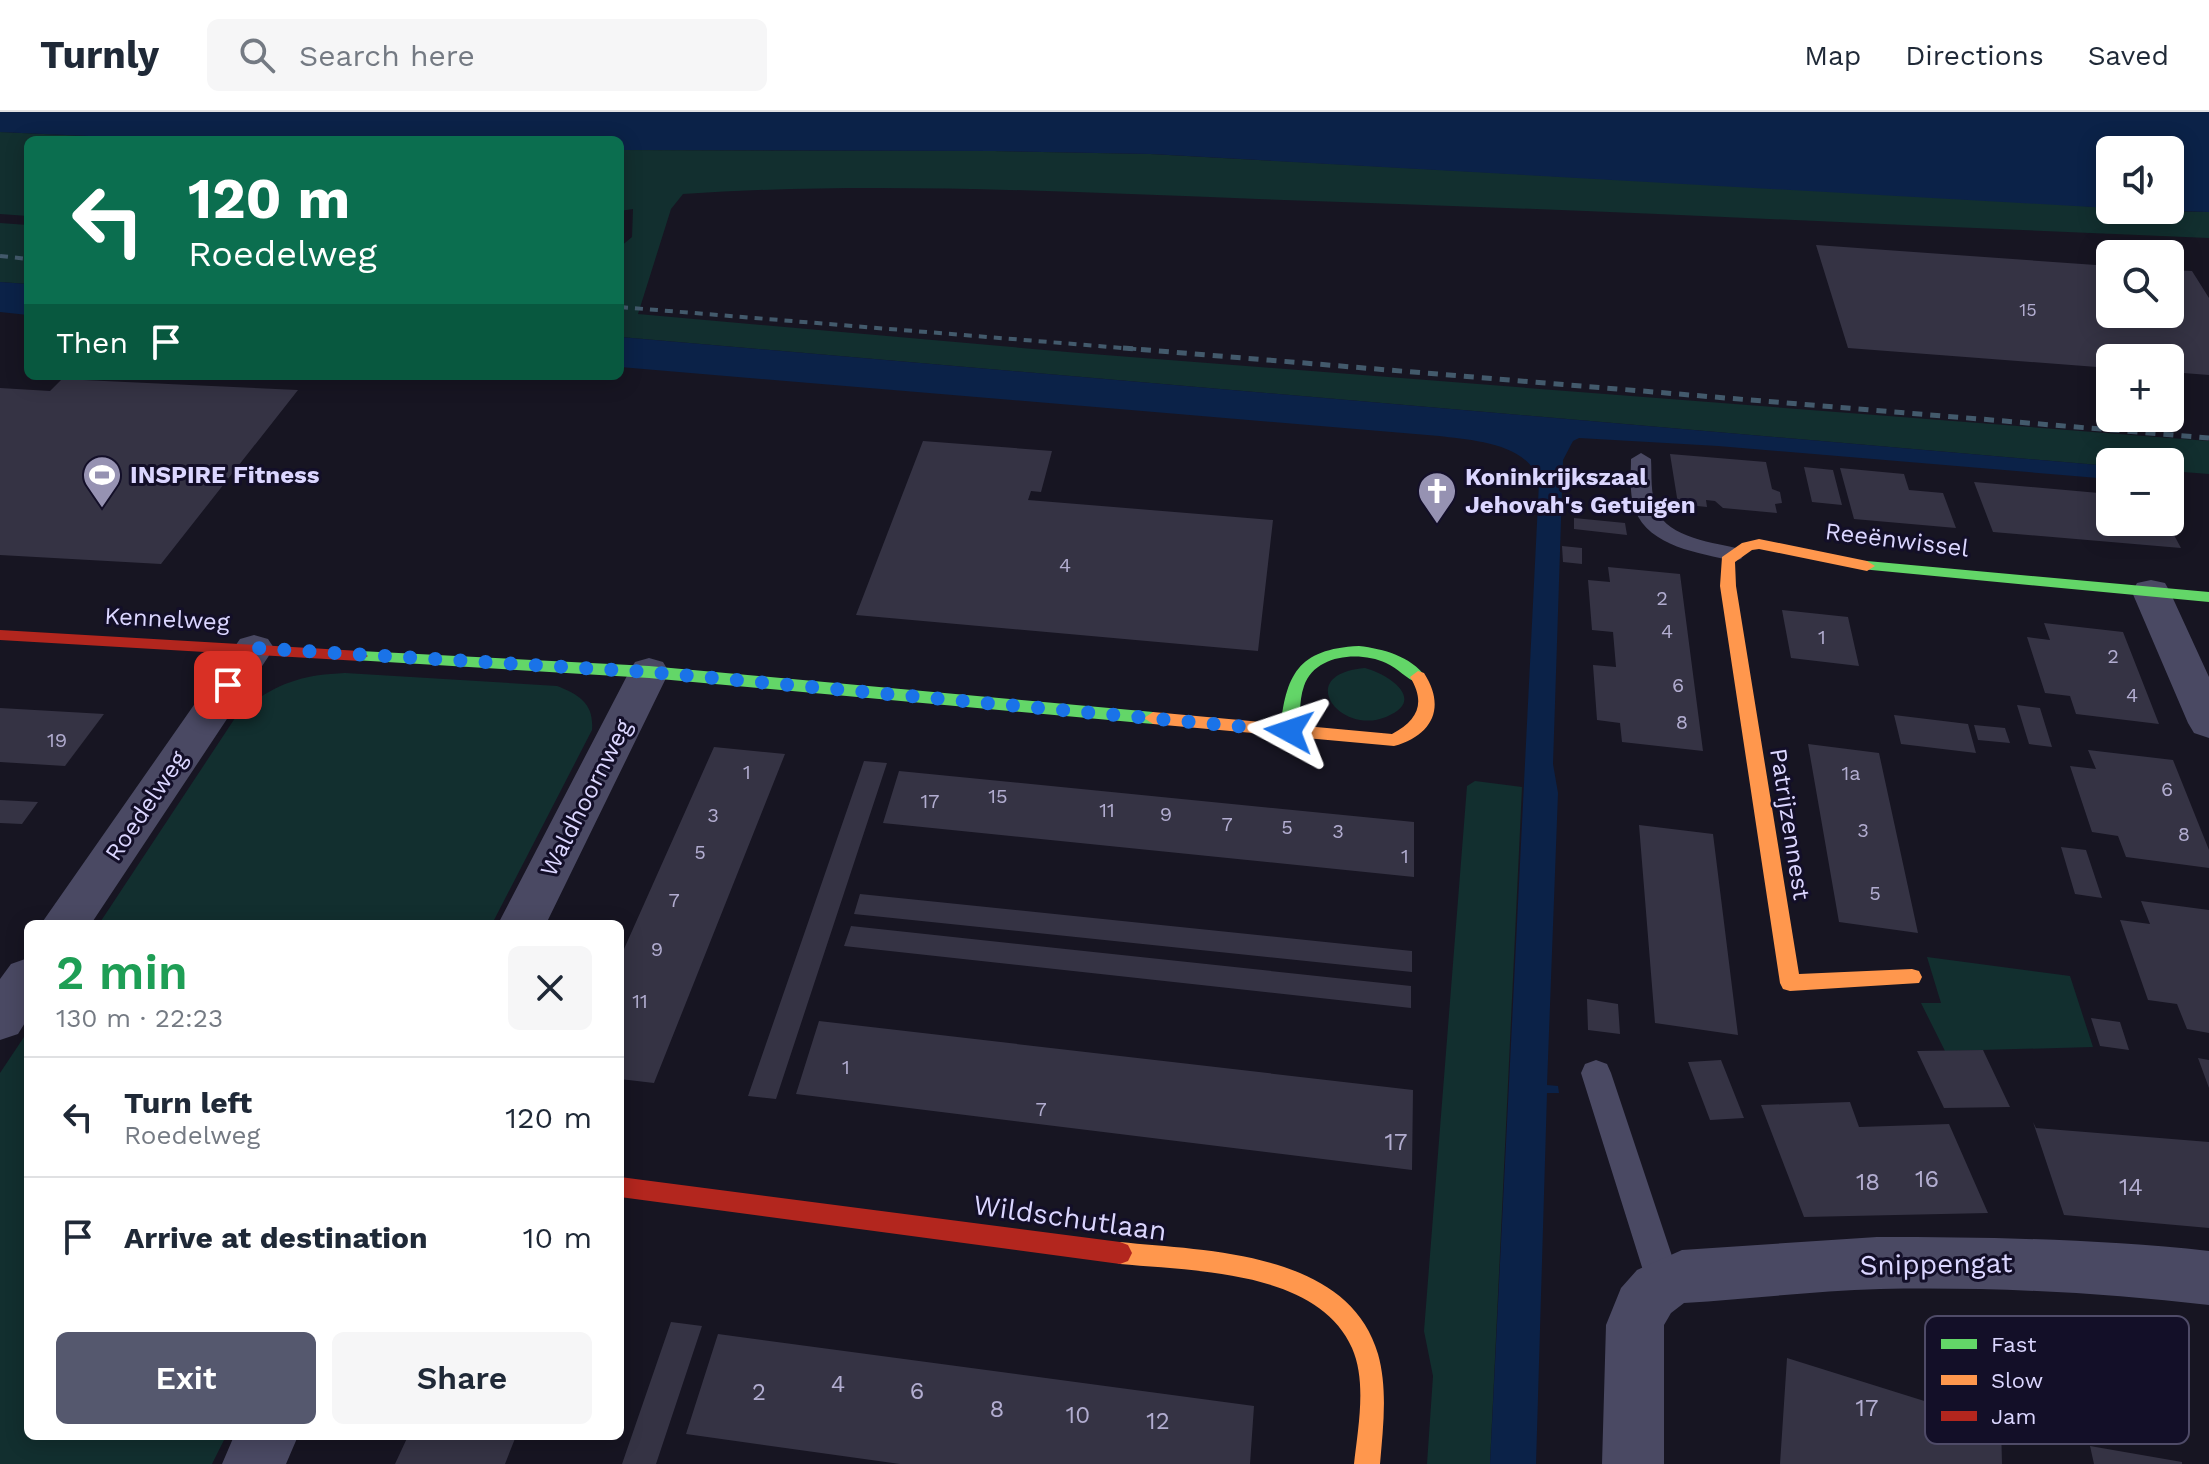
<!DOCTYPE html>
<html lang="en">
<head>
<meta charset="utf-8">
<style>
  :root { --surface:#fff; --page:#f6f6f7; --text:#1f2937; --muted:#747a83; --line:#e0e1e3; --accent:#55586e }
  body { margin:0; font-family:"Work Sans",sans-serif; background:var(--page); color:var(--text); height:100vh; display:flex; flex-direction:column; font-size:30px; white-space:nowrap }
  * { box-sizing:border-box; margin:0 }
  p { font-size:26px; color:var(--muted) }
  .icon { flex:none; width:44px; height:44px; fill:none; stroke:currentColor; stroke-width:2; stroke-linecap:round; stroke-linejoin:round }
  .map { position:relative; flex:1; overflow:hidden }
  .drawer { position:absolute; left:24px; top:808px; width:600px; height:520px; display:flex; flex-direction:column; background:var(--surface); border-radius:12px; box-shadow:0 4px 20px #0003 }
  .drawer>* { flex:none }
  .guide { position:absolute; left:24px; top:24px; width:600px; height:244px; border-radius:12px; box-shadow:0 4px 20px #0003; background:#0b6e4f; color:#fff; overflow:hidden }
  .fabs { position:absolute; left:2096px; top:24px; display:grid; gap:16px }
  .fabs a { display:grid; place-items:center; width:88px; height:88px; border-radius:12px; background:var(--surface); box-shadow:0 4px 20px #0003; font-size:40px }
  .pin { position:absolute; display:grid; place-items:center; width:68px; height:68px; color:#fff; margin:-34px; border-radius:16px; box-shadow:0 4px 12px #0006 }
  .me { position:absolute; width:88px; margin:-44px; rotate:275deg; stroke-linejoin:round; filter:drop-shadow(0 0 6px #0008) }
  .turn { display:flex; align-items:center; gap:28px; height:168px; padding:0 32px; font-size:36px }
  .turn .icon { width:104px; height:104px; stroke-width:2.5 }
  .turn b { display:block; font-size:56px; line-height:68px }
  .then { display:flex; align-items:center; height:76px; padding:0 32px; background:#0003; gap:16px; font-size:30px }
  .round { display:grid; place-items:center; flex:none; width:84px; height:84px; border-radius:12px; background:var(--page) }
  .head { display:flex; align-items:center; justify-content:space-between; height:136px; padding:0 32px }
  h1 { font-size:48px; font-weight:600; line-height:60px; color:#1e9e55 }
  .cta { display:flex; gap:16px; margin-top:auto; padding:16px 32px }
  .cta a { flex:1; height:92px; border-radius:12px; background:var(--accent); color:#fff; font-size:32px; font-weight:600; line-height:92px; text-align:center }
  .cta a+a { background:var(--page); color:var(--text) }
  ul { padding:0; list-style:none }
  li { display:flex; align-items:center; gap:24px; height:120px; padding:0 32px; border-top:2px solid var(--line) }
  li div { flex:1 }
  li b { display:block; font-size:30px }
  li em { font-style:normal }
  header { display:flex; align-items:center; gap:48px; box-sizing:border-box; height:112px; padding:0 40px; background:var(--surface); border-bottom:2px solid var(--line) }
  header strong { font-size:38px }
  nav { display:flex; gap:44px; margin-inline-start:auto; font-size:28px }
  .search { width:560px; height:72px; background:var(--page); display:flex; align-items:center; gap:20px; box-sizing:border-box; padding:0 28px; border-radius:12px; color:var(--muted); font-size:30px }
  .map>svg:first-child { display:block }
</style>
</head>
<body>
<header>
<strong>Turnly</strong>
<div class="search"><svg class="icon" aria-label="search" viewBox="0 0 24 24"><circle cx="10" cy="10" r="6"/><path d="M15 15l6 6"/></svg>Search here</div>
<nav><a>Map</a><a>Directions</a><a>Saved</a></nav>
</header>
<div class="map">
<svg width="2209" height="1352" viewBox="0 0 2209 1352">
  <rect width="100%" height="100%" fill="#171522"/>
  <path fill="#122f2f" d="M0 20 176 28H28V104L0 102Z
    M620 38 994 39 1151 42 2027 90 2110 96V98L2209 100V126C1892 113 1575 97 1258 87 1067 80 874 69 683 82L671 97 638 202 1079 241 2209 329V362L2170 359V350H2110V354L620 225V135L632 125 633 97 620 99Z
    M0 111 28 113V172L0 170Z
    M1365 556C1388 562 1428 588 1386 605 1340 624 1293 562 1365 556Z
    M345 561 557 574C580 583 594 592 592 618L492 812H99L239 600C276 572 299 563 345 561Z
    M1475 669 1522 675 1490 1352H1427L1433 1264 1424 1219 1467 674Z
    M1927 845 2070 864 2093 935 1945 939 1921 891H1941Z
    M28 919V1324H226L212 1352H0V961Z"/>
  <path fill="#0b2248" d="M0 0H2209V100L2148 98H2170V38H2110V96L1151 42 994 39 636 38H620V28H176L0 20Z
    M0 170 28 172V203L0 200Z
    M620 225 2110 354V367L1718 334 1579 326 1573 329 1563 348 1553 652 1558 681 1547 973 1558 974 1559 981H1547L1536 1352H1490L1539 371C1531 331 1471 328 1439 324L620 255Z"/>
  <path fill="#353344" d="M1816 133 2110 154V202H2170V158L2192 159 2209 186V263L2170 260V246H2110V256L1848 236Z
    M62 267 190 273 298 278 161 452 0 443V276L50 279Z
    M923 329 1052 339 1041 380 1031 379 1028 388 1273 408 1258 539 856 503Z
    M1670 342 1766 350 1772 377 1780 380 1782 391 1775 392 1777 401 1723 396 1715 389 1706 388 1707 395 1678 392Z
    M1804 355 1833 358 1842 393 1812 390Z
    M1840 356 1904 362 1909 378 1943 381 1956 416 1854 407Z
    M1974 370 2110 382V410H2167L2181 436 1993 420Z
    M1574 406 1625 411 1627 423 1574 417Z
    M1562 434 1582 436V452L1563 450Z
    M1608 455 1680 462 1703 639 1622 630 1620 611 1597 608 1593 553 1616 555 1613 520 1592 518 1588 468 1610 470Z
    M1782 498 1848 505 1859 554 1791 546Z
    M2044 511 2123 520 2159 612 2076 602 2070 584 2045 581 2027 525 2050 528Z
    M2017 593 2040 596 2052 635 2029 632Z
    M0 596 104 602 65 654 0 650Z
    M1894 603 1968 612 1976 641 1901 632Z
    M1974 613 2005 616 2010 631 1978 628Z
    M1808 632 1879 641 1918 821 1839 810Z
    M714 635 785 642 654 971 620 967V846Z
    M2088 638 2173 648 2209 738V756L2126 745 2118 724 2092 720 2070 654 2096 657Z
    M864 649 887 651 776 987 748 984Z
    M899 659 1414 710V765L883 711Z
    M0 688 38 690 22 712 0 711Z
    M1639 713 1713 722 1738 923 1655 911Z
    M2061 735 2086 738 2102 786 2075 782Z
    M860 782 1412 839V860L854 802Z
    M2141 789 2209 798V921L2187 917 2177 892 2148 888 2120 808 2150 812Z
    M851 814 1411 874V896L844 834Z
    M1587 887 1618 892 1620 922 1588 918Z
    M2091 906 2120 910 2129 938 2100 934Z
    M819 909 1413 978 1412 1058 796 982Z
    M1983 938 2010 995 1944 996 1917 939Z
    M2198 946 2209 948V976Z
    M1721 948 1744 1006 1710 1008 1688 950Z
    M1850 990 1859 1015 1949 1012 1988 1101 1804 1105 1761 993Z
    M2033 1010 2036 1016 2209 1030V1116L2064 1103Z
    M671 1210 702 1214 656 1352H622Z
    M718 1222 1254 1294 1250 1352H900L686 1322Z
    M1787 1246 2001 1313 2002 1352H1780Z
    M408 1324H516L505 1352H395Z
    M2090 1334 2182 1350V1352H2094Z"/>
  <g fill="none" stroke-linecap="round" stroke-linejoin="round">
    <path fill="#4a4963" fill-rule="evenodd" d="M1641 341 1651 347C1652 363 1650 382 1657 398 1667 426 1716 431 1741 437L1744 442 1741 447 1733 449C1700 441 1649 435 1635 398 1629 382 1631 363 1631 347Z
      M1596 948 1607 952 1611 961 1681 1171 1676 1182 1664 1187 1652 1182 1647 1171 1581 961 1585 952Z"/>
    <path fill="#4a4963" fill-rule="evenodd" d="M2151 468 2165 471 2170 480 2209 565V626L2194 621 2188 611 2132 480 2137 471Z
      M254 523 268 527 274 536 91 812H41L240 527Z
      M649 546 663 550 669 560 546 812H498L629 560 635 550Z
      M28 846V906L18 922 0 928V867L11 852Z
      M1877 1125C1989 1125 2098 1127 2209 1139V1193C2099 1180 1990 1175 1880 1177 1815 1179 1749 1187 1684 1191L1671 1201 1664 1213V1352H1602L1606 1213 1621 1176 1637 1158 1682 1138Z
      M234 1324H298L286 1352H222Z"/>
    <path fill="#63d668" fill-rule="evenodd" d="M1867 449 2209 480V490L1861 457 1859 454 1861 451Z
      M1359 534C1384 537 1410 544 1426 565L1418 571C1406 567 1398 556 1386 551 1360 539 1315 542 1304 574 1298 590 1302 609 1295 623H1283L1280 619C1286 563 1297 537 1359 534Z
      M360 539 649 554 1153 600 1162 606 1153 612 649 566 354 548 352 544Z"/>
    <path fill="#ff974d" fill-rule="evenodd" d="M1759 427 1867 449 1875 454 1867 459 1759 437 1752 438 1735 450 1736 474 1799 862 1912 857 1919 859 1922 865 1919 871 1790 879 1783 877 1780 871 1720 474 1722 445 1742 431Z
      M1418 559 1424 561C1446 595 1433 623 1394 634L1153 612 1144 606 1153 600 1392 622C1418 608 1426 591 1410 565Z
      M1120 1130C1207 1139 1348 1139 1378 1242 1388 1278 1383 1316 1380 1352H1354C1358 1316 1367 1270 1352 1236 1318 1158 1192 1159 1120 1152L1112 1149 1108 1141 1112 1133Z"/>
    <path fill="#b3261e" fill-rule="evenodd" d="M0 518 360 539 368 544 360 549 0 528Z
      M620 1065 1120 1130 1128 1133 1132 1141 1128 1149 1120 1152 620 1085Z"/>
    <path stroke="#435a6c" stroke-width="4" stroke-dasharray="8 7" stroke-linecap="butt" d="M0 144 28 147
      M620 195 1147 238"/>
    <path stroke="#435a6c" stroke-width="5" stroke-dasharray="10 8" stroke-linecap="butt" d="M1123 236 2209 326"/>
  </g>
  <g fill="none" stroke-linecap="round" stroke-linejoin="round">
    <path stroke="#1a73e8" stroke-width="14" stroke-dasharray="0 25.2" d="M228 573 254 536 649 560 1289 619"/>
  </g>
  <defs>
    <g id="stadium-pin" transform="scale(2)"><path d="M0 17L-7.5 6A9.5 9.5 0 1 1 7.5 6Z" fill="#9692b2" stroke="#130f28"/><path d="M0-5a6.5 5 0 1 0 0 10a6.5 5 0 1 0 0-10ZM-3.5-1.8h7v3.6h-7Z" fill="#fff"/></g>
    <g id="church-pin" transform="scale(2)"><path d="M0 17L-7.5 6A9.5 9.5 0 1 1 7.5 6Z" fill="#9692b2" stroke="#130f28"/><path d="M-1.2-6h2.4v3.5h3.3v2.4h-3.3V6h-2.4V-.1h-3.3v-2.4h3.3Z" fill="#fff"/></g>
  </defs>
  <g fill-rule="evenodd">
    <use href="#stadium-pin" x="102" y="363"/>
    <use href="#church-pin" x="1437" y="379"/>
  </g>
  <g text-anchor="middle" dominant-baseline="central" stroke-width="6" stroke-linejoin="round" paint-order="stroke">
    <g font-size="18" fill="#b2add0">
      <text x="2028" y="197">15</text>
    </g>
    <g font-size="20" fill="#b2add0">
      <text x="1065" y="453">4</text>
      <text x="1662" y="486">2</text>
      <text x="1667" y="519">4</text>
      <text x="1822" y="525">1</text>
      <text x="2113" y="544">2</text>
      <text x="1678" y="573">6</text>
      <text x="2132" y="583">4</text>
      <text x="1682" y="610">8</text>
      <text x="57" y="628">19</text>
      <text x="747" y="660">1</text>
      <text x="1851" y="661">1a</text>
      <text x="2167" y="677">6</text>
      <text x="998" y="684">15</text>
      <text x="930" y="689">17</text>
      <text x="1107" y="698">11</text>
      <text x="1166" y="702">9</text>
      <text x="713" y="703">3</text>
      <text x="1227" y="712">7</text>
      <text x="1287" y="715">5</text>
      <text x="1863" y="718">3</text>
      <text x="1338" y="719">3</text>
      <text x="2184" y="722">8</text>
      <text x="700" y="740">5</text>
      <text x="1405" y="744">1</text>
      <text x="1875" y="781">5</text>
      <text x="674" y="788">7</text>
      <text x="657" y="837">9</text>
      <text x="640" y="889">11</text>
      <text x="846" y="955">1</text>
      <text x="1041" y="997">7</text>
    </g>
    <g font-size="24" font-weight="bold" fill="#dbd6ff" stroke="#130f28" text-anchor="start">
      <text x="130" y="363">INSPIRE Fitness</text>
      <text x="1465" y="365">Koninkrijkszaal<tspan x="1465" dy="28">Jehovah's Getuigen</tspan></text>
    </g>
    <g font-size="24" fill="#dbd6ff" stroke="#130f28">
      <text transform="translate(1897 428) rotate(7)">Reeënwissel</text>
      <text transform="translate(167 507) rotate(3)">Kennelweg</text>
      <text transform="translate(586 686) rotate(-63)">Waldhoornweg</text>
      <text transform="translate(146 694) rotate(-56)">Roedelweg</text>
      <text transform="translate(1790 712) rotate(81)">Patrijzennest</text>
    </g>
    <g font-size="24" fill="#b2add0">
      <text x="1396" y="1030">17</text>
      <text x="1927" y="1067">16</text>
      <text x="1868" y="1070">18</text>
      <text x="2131" y="1075">14</text>
      <text x="838" y="1272">4</text>
      <text x="917" y="1279">6</text>
      <text x="759" y="1280">2</text>
      <text x="1867" y="1296">17</text>
      <text x="997" y="1297">8</text>
      <text x="1078" y="1303">10</text>
      <text x="1158" y="1309">12</text>
    </g>
    <g font-size="28" fill="#dbd6ff" stroke="#130f28">
      <text transform="translate(1070 1106) rotate(8)">Wildschutlaan</text>
      <text transform="translate(1936 1152) rotate(-1)">Snippengat</text>
    </g>
  </g>
  <rect x="1925" y="1204" width="264" height="128" rx="12" fill="#130f28" stroke="#4f4b68" stroke-width="2"/>
  <rect x="1941" y="1227" width="36" height="10" fill="#63d668"/>
  <rect x="1941" y="1263" width="36" height="10" fill="#ff974d"/>
  <rect x="1941" y="1299" width="36" height="10" fill="#b3261e"/>
  <g font-size="22" fill="#dbd6ff">
    <text x="1991" y="1240">Fast</text>
    <text x="1991" y="1276">Slow</text>
    <text x="1991" y="1312">Jam</text>
  </g>
</svg>
<div class="fabs">
<a><svg class="icon" aria-label="sound" viewBox="0 0 24 24"><path d="M4 9h4l5-4v14l-5-4H4zM17 9q2 3 0 6"/></svg></a>
<a><svg class="icon" aria-label="search" viewBox="0 0 24 24"><circle cx="10" cy="10" r="6"/><path d="M15 15l6 6"/></svg></a>
<a>+</a>
<a>−</a>
</div>
<div class="pin" style="left:228px;top:573px;background:#d93025"><svg class="icon" aria-label="arrive" viewBox="0 0 24 24"><path d="M6 21V4h12l-3 4 3 4H6"/></svg></div>
<svg class="me" style="left:1289px;top:619px" viewBox="-20 -20 40 40"><path d="M0-17L14 15 0 8-14 15z" fill="#1a73e8" stroke="#fff" stroke-width="4"/></svg>
<div class="guide">
<div class="turn"><svg class="icon" aria-label="left" viewBox="0 0 24 24"><path d="M17 20v-9H6M10 6l-5 5 5 5"/></svg><div><b>120 m</b>Roedelweg</div></div>
<div class="then">Then<svg class="icon" aria-label="arrive" viewBox="0 0 24 24"><path d="M6 21V4h12l-3 4 3 4H6"/></svg></div>
</div>
<section class="drawer">
<div class="head"><div><h1>2 min</h1><p>130 m · 22:23</p></div><a class="round"><svg class="icon" aria-label="close" viewBox="0 0 24 24"><path d="M6 6l12 12M18 6L6 18"/></svg></a></div>
<ul>
<li><svg class="icon" aria-label="left" viewBox="0 0 24 24"><path d="M17 20v-9H6M10 6l-5 5 5 5"/></svg><div><b>Turn left</b><p>Roedelweg</p></div><em>120 m</em></li>
<li><svg class="icon" aria-label="arrive" viewBox="0 0 24 24"><path d="M6 21V4h12l-3 4 3 4H6"/></svg><div><b>Arrive at destination</b></div><em>10 m</em></li>
</ul>
<div class="cta"><a>Exit</a><a>Share</a></div>
</section>
</div>
</body>
</html>
